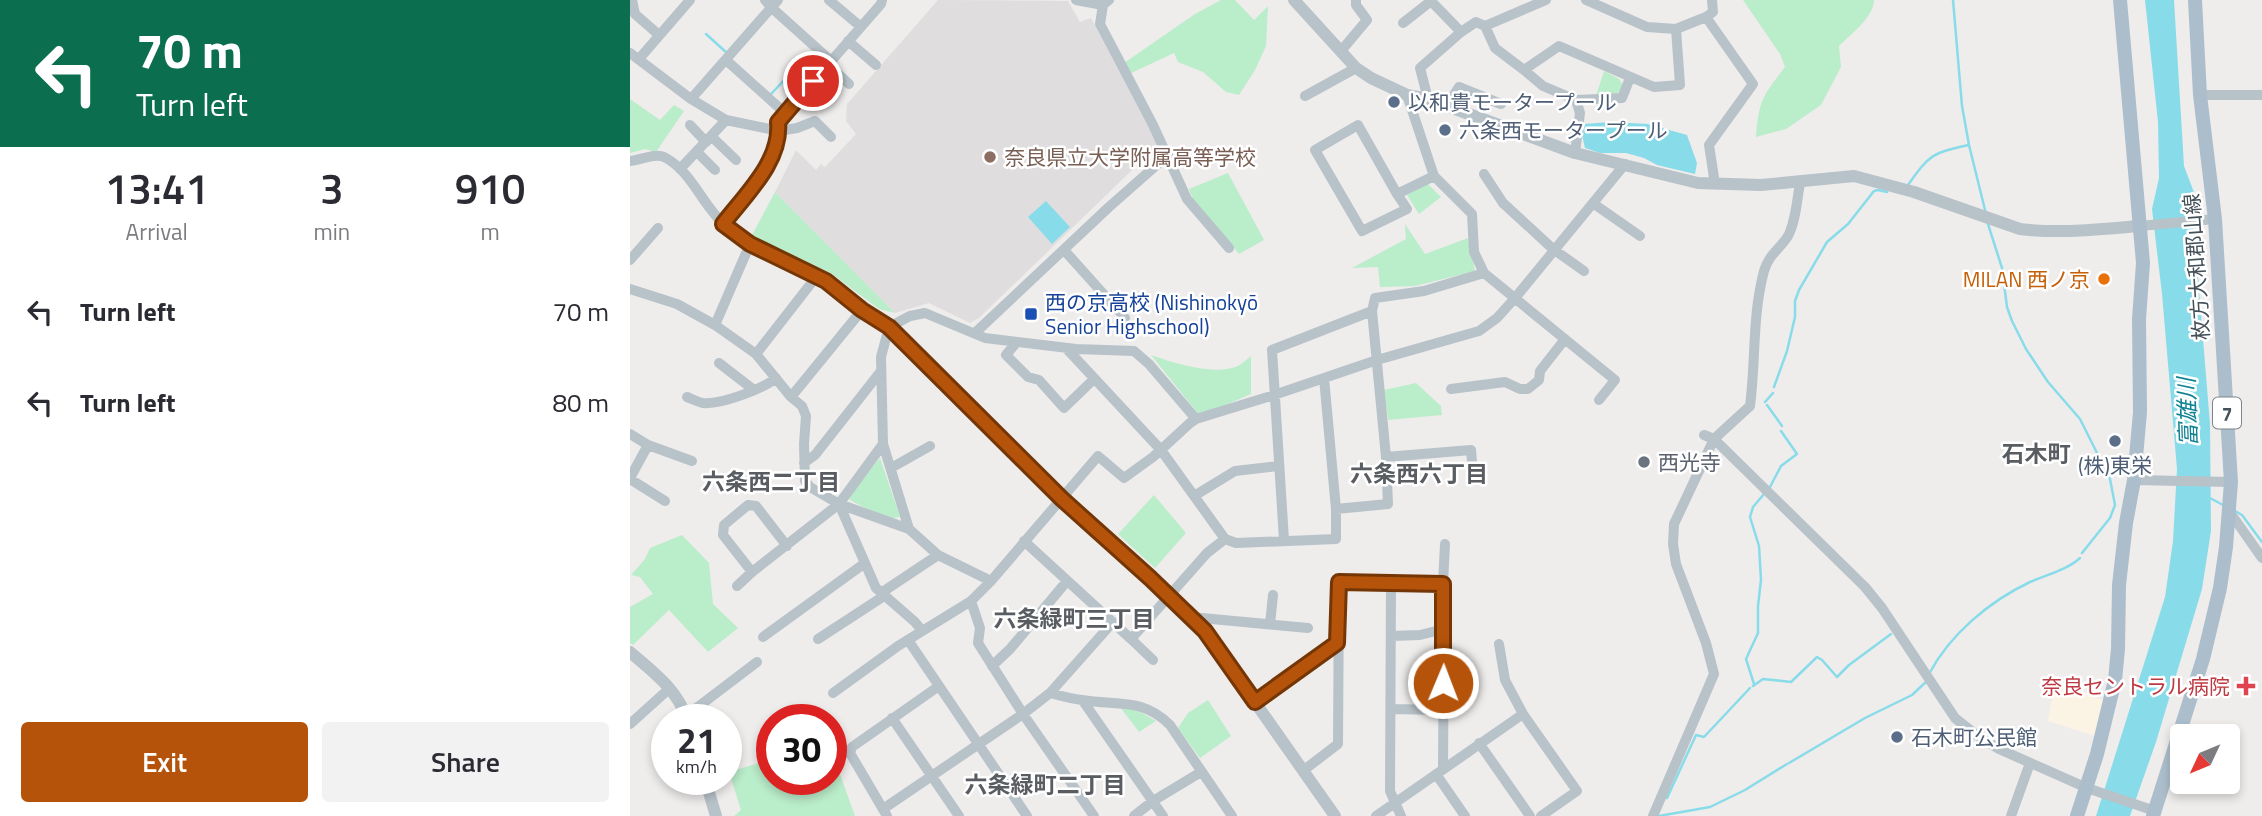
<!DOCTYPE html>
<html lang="en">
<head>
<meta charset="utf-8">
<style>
  :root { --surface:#fff; --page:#f2f2f3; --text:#2b2b33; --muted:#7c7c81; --accent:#b45309 }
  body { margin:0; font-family:"Titillium Web","Noto Sans JP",sans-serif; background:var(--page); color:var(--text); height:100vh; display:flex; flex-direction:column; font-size:26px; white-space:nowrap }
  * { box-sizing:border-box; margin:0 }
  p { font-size:23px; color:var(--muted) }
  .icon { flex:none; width:38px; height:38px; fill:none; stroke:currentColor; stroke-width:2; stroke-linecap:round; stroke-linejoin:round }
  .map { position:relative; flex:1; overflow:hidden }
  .details { display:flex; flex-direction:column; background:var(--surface); width:630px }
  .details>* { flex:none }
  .banner { background:#0b6e4f; color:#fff; overflow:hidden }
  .needle { width:46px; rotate:226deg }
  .tools { position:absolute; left:1540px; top:724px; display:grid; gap:14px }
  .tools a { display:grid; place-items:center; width:70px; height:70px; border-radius:7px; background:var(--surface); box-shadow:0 4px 10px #0003; font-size:35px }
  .speed { position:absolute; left:21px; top:704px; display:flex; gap:14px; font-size:35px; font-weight:700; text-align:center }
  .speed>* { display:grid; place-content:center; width:91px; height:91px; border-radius:50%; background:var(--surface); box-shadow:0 4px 10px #0003; line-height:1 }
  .speed small { font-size:18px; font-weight:400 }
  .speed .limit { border:10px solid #d22; background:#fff; color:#111 }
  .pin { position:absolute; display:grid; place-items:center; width:60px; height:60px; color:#fff; margin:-30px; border:4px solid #fff; border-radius:50%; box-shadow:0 2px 7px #0007 }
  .me { position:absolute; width:77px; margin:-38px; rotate:1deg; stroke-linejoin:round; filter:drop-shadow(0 0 5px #0008) }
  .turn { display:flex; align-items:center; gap:24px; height:147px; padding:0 21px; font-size:32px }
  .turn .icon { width:91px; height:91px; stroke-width:2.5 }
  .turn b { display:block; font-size:49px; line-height:60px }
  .eta { display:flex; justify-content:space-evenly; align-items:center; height:119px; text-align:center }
  .eta b { font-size:42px; font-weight:600; line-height:49px }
  .cta { display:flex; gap:14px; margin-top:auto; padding:14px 21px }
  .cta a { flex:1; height:80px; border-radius:7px; background:var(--accent); color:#fff; font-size:28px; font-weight:600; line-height:80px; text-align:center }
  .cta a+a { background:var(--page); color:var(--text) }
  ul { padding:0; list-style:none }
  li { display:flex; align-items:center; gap:21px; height:91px; padding:0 21px }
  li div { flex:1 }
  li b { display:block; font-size:26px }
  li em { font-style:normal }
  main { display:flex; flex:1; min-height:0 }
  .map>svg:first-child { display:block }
</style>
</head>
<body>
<main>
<section class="details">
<div class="banner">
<div class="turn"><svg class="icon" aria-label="left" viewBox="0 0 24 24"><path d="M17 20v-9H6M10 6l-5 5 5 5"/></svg><div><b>70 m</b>Turn left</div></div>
</div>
<div class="eta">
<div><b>13:41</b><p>Arrival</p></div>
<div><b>3</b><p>min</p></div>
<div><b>910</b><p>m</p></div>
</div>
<ul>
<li><svg class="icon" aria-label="left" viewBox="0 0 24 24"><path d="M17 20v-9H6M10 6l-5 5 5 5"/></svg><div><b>Turn left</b></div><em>70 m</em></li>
<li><svg class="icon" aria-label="left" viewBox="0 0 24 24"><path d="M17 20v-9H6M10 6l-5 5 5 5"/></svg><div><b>Turn left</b></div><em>80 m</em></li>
</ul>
<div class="cta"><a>Exit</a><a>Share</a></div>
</section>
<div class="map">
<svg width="1632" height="816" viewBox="0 0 1632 816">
  <rect width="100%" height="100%" fill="#efecec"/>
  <path fill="#fbf3e4" d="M1430 680 1474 701 1465 736 1418 721 1421 703Z"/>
  <path fill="#e0ddde" d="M308 0 438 1 450 22 461 18 528 145 349 318 340 323 299 303 265 313 145 192 166 150 186 170 191 164 195 167 226 134 216 121 217 104Z"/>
  <path fill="#baedca" d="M591 0H605L624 20 638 6 636 46 625 70 609 95 596 92 573 72 548 62 544 53 499 74 494 63 565 14Z
    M1113 0H1244C1244 17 1221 34 1209 46L1211 67 1191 105 1156 129 1126 137C1129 99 1133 96 1155 67L1150 54Z
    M974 71 989 79 993 85 988 93 966 96Z
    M0 99 30 120 44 105 54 111 26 152 15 149 0 153Z
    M598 173 634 240 609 254 563 199 559 189Z
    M797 183 811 197 789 214 777 195Z
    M145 192 265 313 249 309 202 274 121 237Z
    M775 224 795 254 838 238 845 271 785 286 750 287 748 267 722 268 776 239Z
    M521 355C543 363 585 376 608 366 612 364 617 359 621 356V394L570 416Z
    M786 383 811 406 812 415 758 420 754 390Z
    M250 458 270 517 256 519 220 500 218 496Z
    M524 495 556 533 525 568 488 534Z
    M52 535 79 563 83 604 108 628 78 652 39 610 3 645 0 643V607L23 594 10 577 1 575 15 559 20 548Z
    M578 700 601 736 570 758 548 728 558 713Z
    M490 707 505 709 526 721 509 732Z
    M205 741 207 766 225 816H104L111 810 99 772 142 759V779H201V742Z"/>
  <path fill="#88dce9" d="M1515 0H1544L1554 166 1565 195 1564 229 1580 424 1581 531 1572 589 1526 742 1500 816H1466L1535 597 1543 541 1547 469 1532 294 1522 209 1529 178 1528 122Z
    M980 122 1018 124 1057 135 1067 163 1065 174 1027 165 1014 158 996 153H970L955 148 952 135 955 124Z
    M416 201 440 227 422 244 398 217Z"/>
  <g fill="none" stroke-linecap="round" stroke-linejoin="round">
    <path stroke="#88dce9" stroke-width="2.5" d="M1323 0 1332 106 1339 145 1356 214
      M76 34 97 53
      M141 94 160 74
      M1278 185C1300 154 1302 153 1339 145
      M1358 224 1372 268 1377 307 1382 321 1396 349 1418 382 1450 419 1480 479 1485 505 1480 518 1452 553
      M1144 387 1157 351 1165 317V301L1169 290 1197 242 1218 224 1244 191 1248 190 1257 192
      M1135 402 1143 393
      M1137 405 1152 426
      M1140 487 1151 466 1167 454 1151 431
      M1580 498 1593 505
      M1605 511 1612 515 1632 542
      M1299 674C1320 634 1360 601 1400 582 1416 575 1437 570 1450 558
      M1124 684 1116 659 1128 633V606L1131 580 1129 546 1120 517 1123 507 1134 494
      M1123 686 1133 679 1161 682 1187 657 1192 660 1207 677 1219 665 1261 634
      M1159 763 1235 718 1282 695 1296 682
      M1037 798 1066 735 1074 737 1120 688
      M1029 816 1080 807 1115 790 1157 764"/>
    <path stroke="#b8c2c9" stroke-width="10" d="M2 0 5 14 29 35
      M135 0 142 8 201 61
      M199 0 231 27
      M446 0 473 5
      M479 0 473 5 470 24 523 125 557 199 599 248
      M916 0 855 26 865 48 894 70 929 46 1024 87 1050 85 1046 29 1017 27 956 0
      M1076 17 1083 12 1082 0
      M773 23 801 1 831 32
      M1046 29 1076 17 1123 84 1079 145 1085 184
      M218 41 246 65
      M711 51 737 20 726 5V0
      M0 53 61 99 96 120 149 131 140 161 93 224
      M9 59 60 0
      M96 60 155 113
      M198 65 219 84
      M894 70 913 86 946 100
      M777 95 804 176 842 214 844 252 854 273
      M1570 95H1632
      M675 96 726 68
      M61 99 148 0
      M798 99 790 68 831 32 846 22 855 26
      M817 106 829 87 871 104
      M60 125 76 142
      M81 136 106 160
      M201 137 185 121 167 128 149 131 148 122 251 4 252 0
      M67 152 85 170
      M945 153 950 113 946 100 992 98 1000 78
      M0 161C11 160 26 152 36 158 63 173 73 207 96 226 126 250 161 262 194 280 217 293 236 314 259 327
      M50 169 96 120
      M854 174 873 203 923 249 954 271
      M767 194 728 125 685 150 732 231 777 209 767 194 804 176
      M964 204 1010 236
      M1510 226 1585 219
      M434 250 495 318
      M0 260 28 228
      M0 289 47 304 85 325 120 244
      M85 325 126 354 161 397 172 406 176 416 174 444 175 481 180 487 209 504 246 588 285 622 292 631
      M345 333 479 207 538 155
      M386 343 376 355 398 377 409 380 434 408 464 379
      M436 348 531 450 595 539
      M126 354 186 277
      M89 363 124 390
      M821 389 875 382 890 389H898L909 380 910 371 935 339
      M57 397C62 399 68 402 73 403 90 405 133 389 146 378
      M161 397 232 310
      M0 434 18 445 62 461
      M1074 435 1084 439 1235 587 1252 608 1325 718 1345 734 1369 749 1457 788 1525 811
      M756 457 841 450 843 473
      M174 463 185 455 251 371
      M261 468 300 446
      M0 478 18 445
      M0 479 35 501
      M1504 480 1601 482
      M564 496 605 471 648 466
      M209 504 279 529
      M706 509 758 504 756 457 742 311 745 298 794 291 854 273 985 380 969 400
      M1599 511 1632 558
      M654 540 642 350 742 311
      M394 541 501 639 577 553 595 539 606 543 706 539V509L694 378
      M157 546 126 506 118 505 94 525 93 535 122 572 209 504 253 444
      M361 581 308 555 279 529 253 444 251 357 259 327 280 316 295 313 355 338 446 349 504 351 519 364 566 419
      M761 583 760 791 771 816
      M107 586 122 572
      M251 593 308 555
      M341 601 350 628 348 643 393 714 464 816
      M561 617 678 628
      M640 624 643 595
      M761 636 790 635 814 629
      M133 637 235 563
      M188 639 254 596
      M501 639 523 660
      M278 640 397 816
      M869 644 875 680 893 714 947 791 911 816
      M362 666 380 649 437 581
      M203 693 268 646 341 601 361 581 468 456 494 478 523 457 560 423 566 419 644 395 747 360 849 331 867 318 885 298 995 164
      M420 693C431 696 442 699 452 700 487 706 512 697 540 725L602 816
      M453 701 533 816
      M625 702 707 643
      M761 709 813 710
      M56 716 127 662
      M262 718 329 816
      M0 724 40 688
      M849 743 900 816
      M813 768 814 629 813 584 815 544
      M674 770 708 744 709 582 813 584
      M806 774 835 816
      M253 809 393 714 420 693 483 622
      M257 816 220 753 222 747 309 686
      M504 816 523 801 571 772
      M746 816 893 714
      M1023 816 1084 674 1076 643 1046 564 1043 544 1044 524 1084 439 1120 406C1126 360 1122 316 1134 271 1139 254 1150 249 1158 236 1166 221 1167 199 1170 183
      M1381 816 1400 763"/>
    <path stroke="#b8c2c9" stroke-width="12" d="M664 0 726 68 741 78 777 95 798 99 945 153 1068 183 1131 185 1224 176 1284 192 1390 229C1429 234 1471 229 1510 226
      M259 327 432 499 539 596 575 631 705 816
      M0 652C23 672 47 689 57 719
      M75 779 86 816"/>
    <path stroke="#acbecb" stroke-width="14" d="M1447 816 1467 754 1485 680 1488 649 1489 585 1496 523 1504 480 1510 412 1509 319 1513 263 1490 0
      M1523 816 1573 659 1590 588 1596 547 1601 482 1585 219 1570 95 1565 0"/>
  </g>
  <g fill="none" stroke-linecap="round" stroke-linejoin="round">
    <g stroke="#753606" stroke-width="18">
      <path id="route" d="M183 81 148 122C152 161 115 195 93 224L120 244 196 281 232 310 259 327 432 499 520 578 575 631 625 702 707 643 709 582 813 584V683"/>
    </g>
    <use href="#route" stroke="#b45309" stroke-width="12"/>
  </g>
  <g fill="#5c6f8a" stroke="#fff" stroke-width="2.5">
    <circle cx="764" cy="102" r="7"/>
    <circle cx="815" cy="130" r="7"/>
    <circle cx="1485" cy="441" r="7"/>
    <circle cx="1267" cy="737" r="7"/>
  </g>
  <circle fill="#8d6e63" stroke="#fff" stroke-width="2.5" cx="360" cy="157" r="7"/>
  <circle fill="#e8710a" stroke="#fff" stroke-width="2.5" cx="1474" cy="279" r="7"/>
  <rect fill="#1a4fb4" stroke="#fff" stroke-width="2.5" x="394" y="307" width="14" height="14" rx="3.5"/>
  <circle fill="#6b7280" stroke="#fff" stroke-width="2.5" cx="1014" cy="462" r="7"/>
  <path fill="#e0444e" stroke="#fff" stroke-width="2.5" d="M1612.5 675.5h7v7h7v7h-7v7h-7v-7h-7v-7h7z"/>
  <g text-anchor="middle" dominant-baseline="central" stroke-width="5" stroke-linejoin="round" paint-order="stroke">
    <rect fill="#fff" stroke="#7d858b" stroke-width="2" x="1583" y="397.5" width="28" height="31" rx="5"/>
    <g font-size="19" font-weight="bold" fill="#455159">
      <text x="1597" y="413">7</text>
    </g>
    <g font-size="21" fill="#4e5e75" stroke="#fff" text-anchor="start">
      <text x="778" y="102">以和貴モータープール</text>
      <text x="829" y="130">六条西モータープール</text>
      <text x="1485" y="465" text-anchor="middle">(株)東栄</text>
      <text x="1281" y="737">石木町公民館</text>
    </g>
    <g font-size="21" fill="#785e54" stroke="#fff" text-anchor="start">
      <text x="374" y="157">奈良県立大学附属高等学校</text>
    </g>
    <g font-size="21" fill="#455159" stroke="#fff">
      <text transform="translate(1566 267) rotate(-94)">枚方大和郡山線</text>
    </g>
    <g font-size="21" fill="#c56008" stroke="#fff" text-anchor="end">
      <text x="1460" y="279">MILAN 西ノ京</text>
    </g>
    <g font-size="21" fill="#164399" stroke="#fff" text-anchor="start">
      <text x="415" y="302">西の京高校 (Nishinokyō<tspan x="415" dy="24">Senior Highschool)</tspan></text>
    </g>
    <g font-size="21" fill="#5b616d" stroke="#fff" text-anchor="start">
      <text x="1028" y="462">西光寺</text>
    </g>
    <g font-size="21" fill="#be3a42" stroke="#fff" text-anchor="end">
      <text x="1600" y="686">奈良セントラル病院</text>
    </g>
    <g font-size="23" font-style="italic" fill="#0f8294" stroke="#fff">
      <text transform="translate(1557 412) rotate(-92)">富雄川</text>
    </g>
    <g font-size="23" font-weight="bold" fill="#595d61" stroke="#fff">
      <text x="1406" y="453">石木町</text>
      <text x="789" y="473">六条西六丁目</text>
      <text x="141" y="481">六条西二丁目</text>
      <text x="444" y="618">六条緑町三丁目</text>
      <text x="415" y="784">六条緑町二丁目</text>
    </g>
  </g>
</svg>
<div class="tools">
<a><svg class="needle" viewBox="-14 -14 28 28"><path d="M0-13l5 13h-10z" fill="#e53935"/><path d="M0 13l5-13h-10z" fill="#7c7c81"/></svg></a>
</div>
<div class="speed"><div>21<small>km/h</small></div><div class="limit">30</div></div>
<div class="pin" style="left:183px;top:81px;background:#d93025"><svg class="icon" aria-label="arrive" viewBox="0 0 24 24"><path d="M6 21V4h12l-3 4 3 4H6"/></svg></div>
<svg class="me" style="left:813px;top:683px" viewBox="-20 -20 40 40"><circle r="17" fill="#b45309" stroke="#fff" stroke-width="3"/><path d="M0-11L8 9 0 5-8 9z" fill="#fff"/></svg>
</div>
</main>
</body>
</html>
